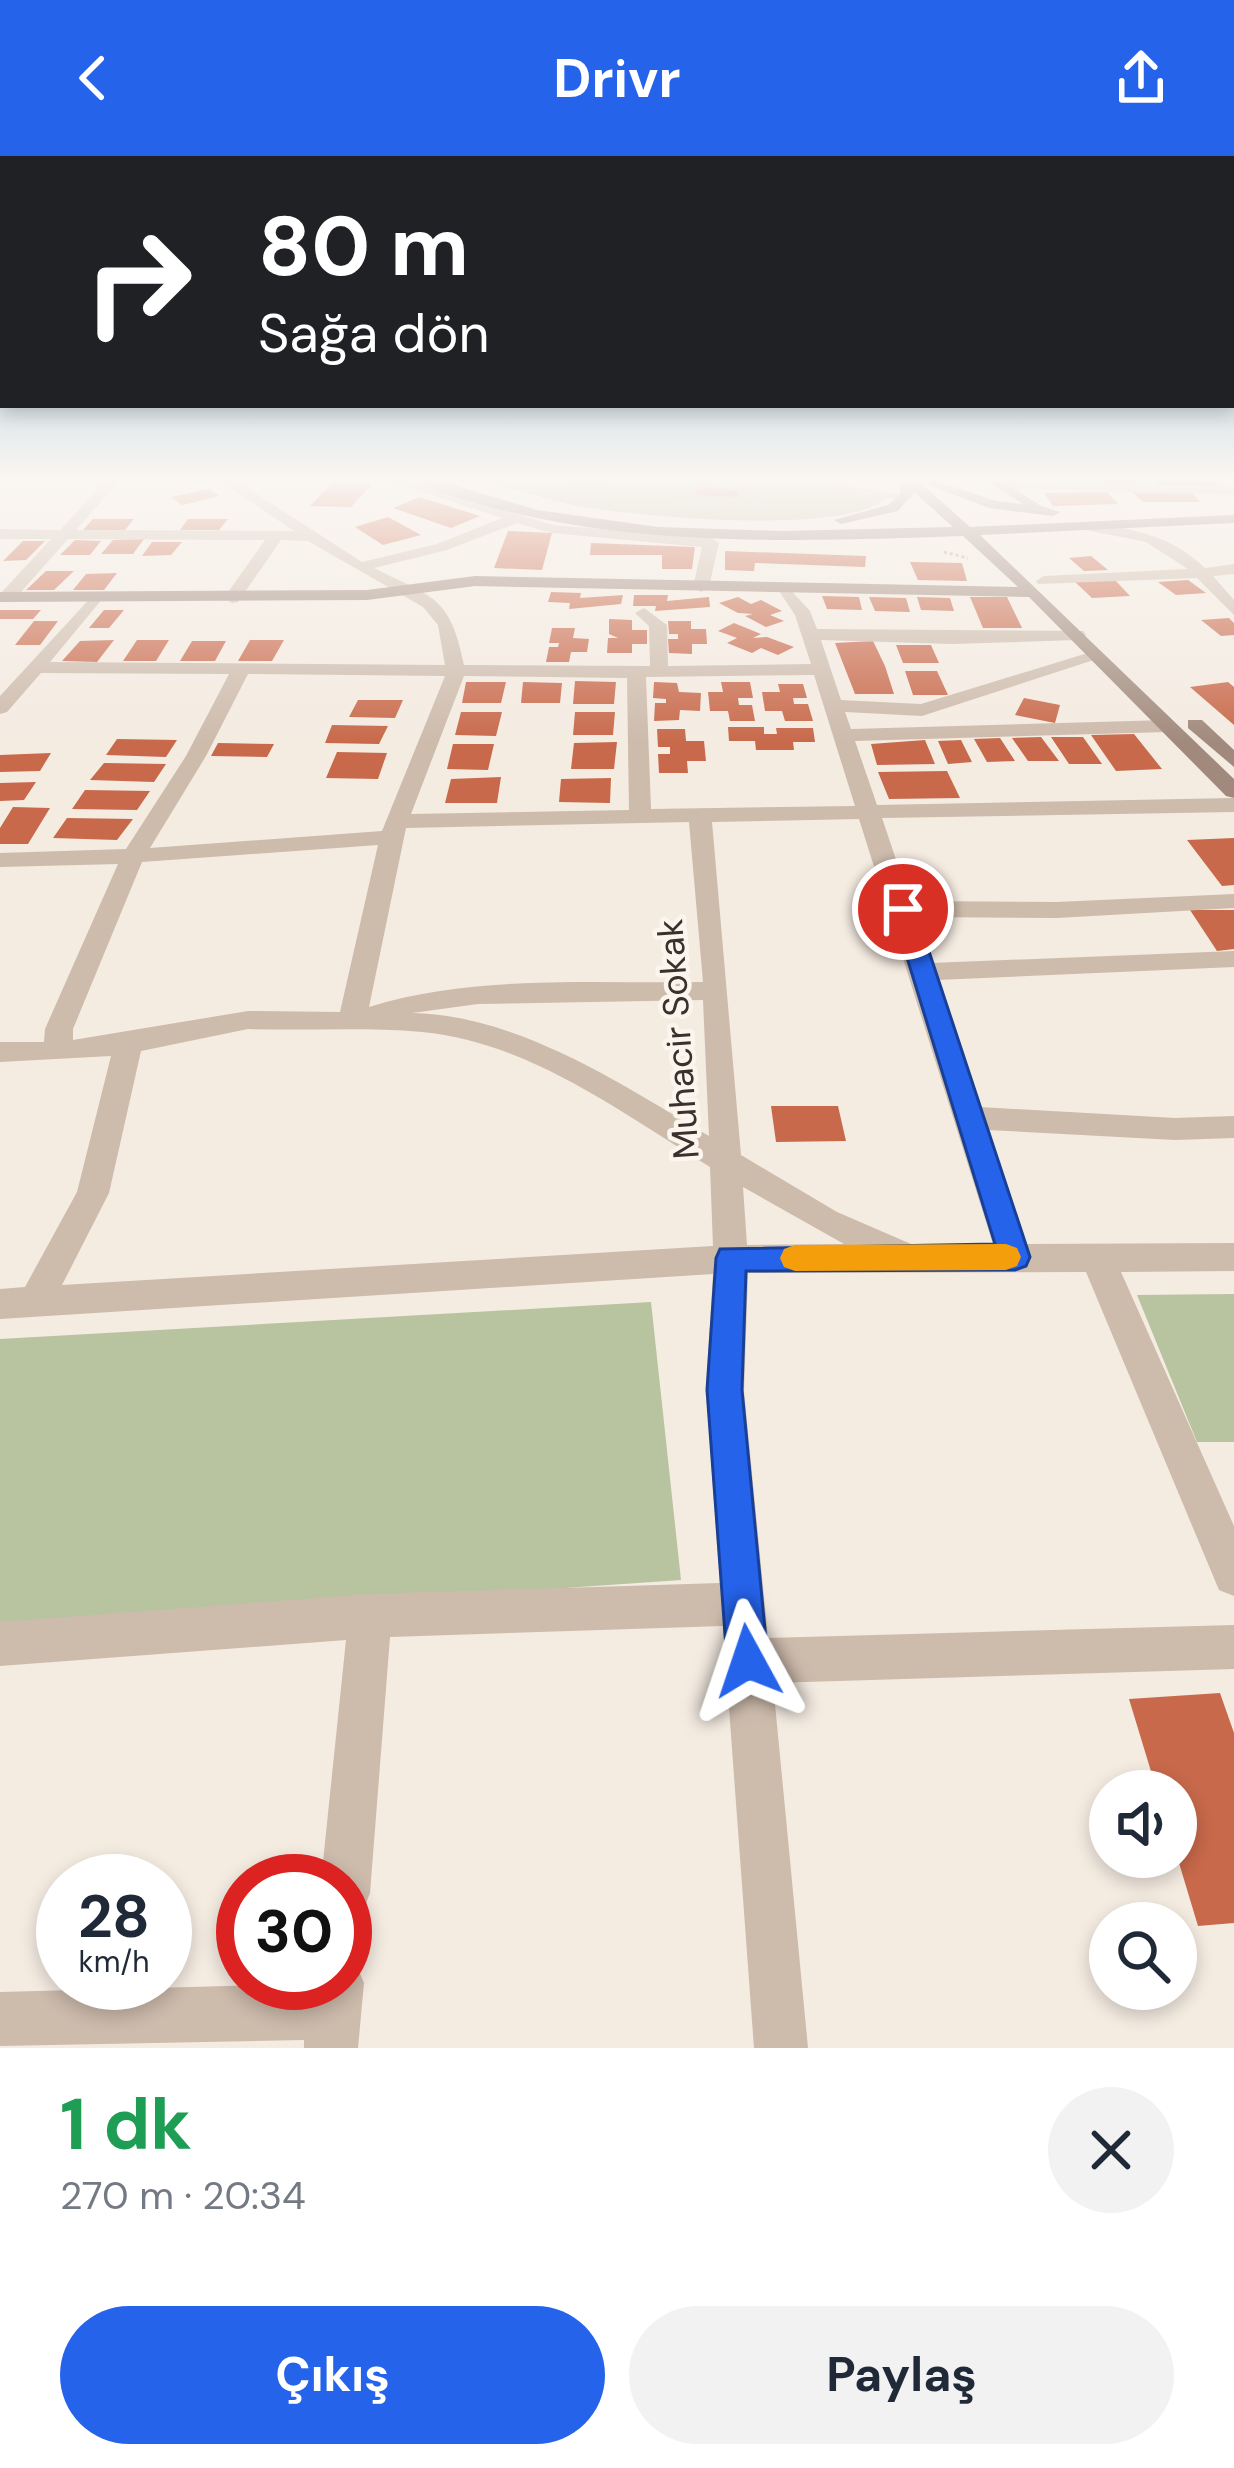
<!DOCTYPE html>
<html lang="tr">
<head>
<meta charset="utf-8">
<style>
  :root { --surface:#fff; --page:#f2f2f3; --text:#1f2937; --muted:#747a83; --accent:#2563eb }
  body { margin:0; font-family:"DM Sans",sans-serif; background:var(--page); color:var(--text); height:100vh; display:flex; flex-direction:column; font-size:45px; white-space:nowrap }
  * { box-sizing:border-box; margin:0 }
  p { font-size:39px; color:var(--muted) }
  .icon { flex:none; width:66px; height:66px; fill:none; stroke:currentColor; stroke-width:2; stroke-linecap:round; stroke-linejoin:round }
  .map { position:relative; height:1892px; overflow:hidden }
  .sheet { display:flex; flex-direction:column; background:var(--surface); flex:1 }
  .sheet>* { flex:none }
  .banner { position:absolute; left:0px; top:0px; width:1236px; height:252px; box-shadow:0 6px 18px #0003; background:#202124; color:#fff; overflow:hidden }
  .controls { position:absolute; left:1089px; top:1614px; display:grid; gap:24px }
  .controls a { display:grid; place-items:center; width:108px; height:108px; border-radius:50%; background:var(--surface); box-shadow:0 6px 18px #0003; font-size:60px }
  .speed { position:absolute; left:36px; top:1698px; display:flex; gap:24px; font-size:60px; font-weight:700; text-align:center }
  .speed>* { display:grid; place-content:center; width:156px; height:156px; border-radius:50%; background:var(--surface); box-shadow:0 6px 18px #0003; line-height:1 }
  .speed small { font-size:30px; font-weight:400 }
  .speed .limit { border:18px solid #d22; background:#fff; color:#111 }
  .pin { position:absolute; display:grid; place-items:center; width:102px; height:102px; color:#fff; margin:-51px; border:6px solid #fff; border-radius:50%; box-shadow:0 3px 12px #0007 }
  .me { position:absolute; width:132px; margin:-66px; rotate:355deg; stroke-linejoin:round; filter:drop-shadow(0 0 9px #0008) }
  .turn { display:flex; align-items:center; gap:42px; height:252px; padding:0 60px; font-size:54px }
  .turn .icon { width:156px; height:156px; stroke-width:2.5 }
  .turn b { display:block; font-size:84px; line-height:102px }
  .round { display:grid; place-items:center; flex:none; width:126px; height:126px; border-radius:63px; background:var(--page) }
  .summary { display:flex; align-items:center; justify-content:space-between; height:204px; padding:0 60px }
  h1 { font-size:72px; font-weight:700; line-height:90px; color:#1e9e55 }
  .action { display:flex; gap:24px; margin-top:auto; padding:24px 60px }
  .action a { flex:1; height:138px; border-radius:72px; background:var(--accent); color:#fff; font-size:48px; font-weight:700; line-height:138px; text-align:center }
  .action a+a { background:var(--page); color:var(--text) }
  header { display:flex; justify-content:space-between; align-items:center; height:156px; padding:0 60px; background:var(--accent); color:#fff; font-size:54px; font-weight:700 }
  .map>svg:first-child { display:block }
</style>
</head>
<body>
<header><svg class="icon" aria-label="back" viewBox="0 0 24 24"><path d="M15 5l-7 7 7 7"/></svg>Drivr<svg class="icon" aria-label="share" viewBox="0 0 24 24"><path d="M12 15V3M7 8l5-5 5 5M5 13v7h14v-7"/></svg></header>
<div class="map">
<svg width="1234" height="1892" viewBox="0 0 1234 1892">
  <rect width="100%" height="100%" fill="#f4ebe1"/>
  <path fill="#b8c4a0" d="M479 322H742L888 340C851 382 625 360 568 348 539 341 508 332 479 322Z
    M1234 1138V1286H1197L1137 1139Z
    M651 1146 681 1424 0 1471V1183Z"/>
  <path fill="#c8694b" d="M1070 322H1134L1137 328 1070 325Z
    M1153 322H1211L1218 330 1158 329Z
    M332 327 372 328 351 351 310 350Z
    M699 331 740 334 737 341 694 339Z
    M209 333 219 340 182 349 171 341Z
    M1107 336 1118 348 1053 350 1044 337Z
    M1132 336 1192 337 1201 346H1143Z
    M419 341 480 360 451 372 393 352Z
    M388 361 421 379 383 389 355 371Z
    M93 363H134L125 374H83Z
    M188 363H228L219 374H180Z
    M508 375 552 377 542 414 494 412Z
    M144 383 133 398H101L113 384Z
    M75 384 101 385 90 399H60Z
    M23 385H45L26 404 3 405Z
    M152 386H182L171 399 142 400Z
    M591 387 695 391 692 413H662V399H590Z
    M725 395 866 400 865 411 755 407 754 415 725 414Z
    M1091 400 1108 414 1084 415 1069 402Z
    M910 406 962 407 967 425 918 424Z
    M46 415H74L54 434H26Z
    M117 417 104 434H73L86 418Z
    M1115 424 1130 440 1092 442 1074 425Z
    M1188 424 1206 437 1176 439 1158 426Z
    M551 436 581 437 580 442 623 439 621 448 569 453 570 447 548 446Z
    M634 439H668L667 445 709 441 710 451 655 455 656 450H633Z
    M822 440 859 441 862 454 827 453Z
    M738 441 751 448 761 444 782 455 770 459 784 465 766 471 745 460 753 458 738 457 719 447Z
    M869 441 906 442 910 456 875 455Z
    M917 441 950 442 954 455 921 454Z
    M970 441H1007L1022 472H983Z
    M0 454H41L33 463H0Z
    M104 454H124L109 472H89Z
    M1229 462 1234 467V479L1221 480 1201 464Z
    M609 463 632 464V474H647V488H632V497H607L608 482H618L609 478Z
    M34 465H58L40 489H15Z
    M668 465H691V473H706L707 488H692V498L669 497 668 483H678V478H669Z
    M734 467 761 478 753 482 767 481 794 491 778 499 761 492 752 497 727 487 737 482 718 475Z
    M552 472H575L573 482 589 483 587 496H571L569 506H546L549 491H558L559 487H549Z
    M114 484 97 506 62 505 80 485Z
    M137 484H169L156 505H123Z
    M250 484H284L272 505H238Z
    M192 485H226L215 505H180Z
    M873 485 885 510 894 538H855L835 487Z
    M896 489H931L939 507H903Z
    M905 515H937L948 539H913Z
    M575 525 616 526 614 548H573Z
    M466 526H506L501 547H462Z
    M523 526 562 527 560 547H521Z
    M654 526 677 527 679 536 701 537 700 555 680 554 679 564 654 565 655 547H666V543L653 542Z
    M721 526H750L753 542H738L739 549H752L755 565H730L728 555H710L708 536H723Z
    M1228 526 1234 531V569L1190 531Z
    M778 528H803L807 542H793L794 548H808L813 565H785L782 555H765L762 536H780Z
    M1024 542 1060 549 1055 567 1015 559Z
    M358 544H403L395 562 349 561Z
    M461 556H502L496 580 455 579Z
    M575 556H615L613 579H573Z
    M332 569 388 570 379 588 325 587Z
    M728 571H764V578H777L776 572H813L815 586H793L794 594H756L755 585H729Z
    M657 573H685L686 585H704L706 605H687L688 617H659L658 598H670V591H658Z
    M1134 578 1162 613 1116 615 1091 579Z
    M1041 581 1059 605H1028L1012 582Z
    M1051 581H1083L1102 608H1069Z
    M1000 582 1015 605 987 606 974 583Z
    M117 583 177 584 166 601 106 599Z
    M925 584 935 608 877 609 871 588Z
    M961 584 972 606 948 608 938 585Z
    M617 586 614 613H571L574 587Z
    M218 587 274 588 267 601 211 600Z
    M453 588H494L488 614 447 613Z
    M337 596 387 597 378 623 326 622Z
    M51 597 40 615 0 616V599Z
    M104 607 166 608 154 626 90 624Z
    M947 615 960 642 889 643 878 616Z
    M501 621 497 647H445L451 623Z
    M611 622 610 647 559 646 561 623Z
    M36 626 24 644 0 645V627Z
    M85 634 150 635 137 654 72 653Z
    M13 651 50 652 28 688H0V672Z
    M67 662 133 663 117 684 53 682Z
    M1234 682V729L1222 730 1187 684Z
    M1190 754H1234V793L1217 795Z
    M771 950H838L846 985 776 986Z
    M1220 1537 1234 1577V1767L1198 1770 1176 1697V1635H1157L1129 1543Z"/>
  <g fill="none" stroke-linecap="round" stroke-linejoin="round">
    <path stroke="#b9a596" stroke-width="3" stroke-dasharray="3 3" stroke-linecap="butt" d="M538 322 663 340 806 345
      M944 396 968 402"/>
    <path fill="#cdbbac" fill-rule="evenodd" d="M108 322H122L76 374 294 375 216 322H232L362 406 437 388 502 362 380 322H400L553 369 711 382 719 387 709 431 701 436 693 431 702 391 552 377 517 367 447 394 374 412C433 442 450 439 464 509L650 510 649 470 635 457 644 452 667 469 668 510 811 508 795 459 779 435 787 430 810 455 817 473 1083 475 1086 479 1077 484 952 488 821 484 841 544 921 548 1091 496 1106 500 922 560 845 556 851 573 1167 564 1177 570 1167 576 855 585 877 649 1234 642V656L882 662 910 745 1057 746 1234 738V752L1057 762 915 761 931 807 1234 795V811L937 824 980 951 1175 962 1234 960V982L1175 984 988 974 1026 1088 1234 1087V1115L1121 1116 1234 1370V1440L1219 1434 1086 1116 748 1117 744 1235 768 1482 1234 1469V1513L773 1527 808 1892H754L723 1470 390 1481 370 1737 363 1755 345 1762V1725H321L346 1484 0 1510V1466L370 1438 720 1427 706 1235 713 1118 0 1163V1133L25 1131 77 1036 111 900 0 906V886H44L45 873 118 708 0 711V697L126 693 186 600 229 518 41 517 7 556 0 558V540L95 437 103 442 50 506 445 509 438 469 423 451 308 385 281 384 238 446 232 447 224 442 265 384 68 383 13 445H1V437L51 383H0V373L60 374ZM248 518 445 520 382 675 150 692 206 600ZM814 519 855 650 651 653 646 521ZM464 520 627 522 629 654 411 658ZM859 663 993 1088H911L837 1056 741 999 712 666ZM689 666 703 826C593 828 475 818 369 851L406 672ZM378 689 340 856 248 855 73 884V873L142 706ZM703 844 709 980C621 928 518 859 412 857L478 848ZM248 873C306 875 365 871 422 876 529 886 622 957 710 1011L713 1090 62 1129 109 1037 141 895ZM743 1031 844 1088 747 1089Z
      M753 322H791L914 340 907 344Z
      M1002 325 1234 331V339L997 332Z
      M1091 367C1135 373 1172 380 1205 412L1234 408V418L1213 420 1234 444V459L1197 422 1038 428 1036 425 1044 420 1188 413 1146 386 1086 374Z
      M345 1804 356 1808 364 1827 358 1892H304V1884L0 1890V1836L345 1827Z"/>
    <path fill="#a18a7d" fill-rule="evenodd" d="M412 322H431L537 354 658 371 782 375 953 371 914 336 898 355 841 368 834 364 888 349 900 339V322H915L970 371 1234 359V367L980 379 1234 623V642L1226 640 1029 441 475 430 367 444 0 446V436L367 434 475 420 1018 431 963 380C807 385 650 392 498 353 470 345 436 338 412 322Z
      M982 322H998L1041 350 1060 356 1053 360 989 352 926 328 933 324 996 345 1023 348Z
      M1188 564H1202L1234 594V611L1188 572Z"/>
  </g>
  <linearGradient id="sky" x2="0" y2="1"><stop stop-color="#7eb2d2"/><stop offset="0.55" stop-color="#faf6f2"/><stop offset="1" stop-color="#faf6f2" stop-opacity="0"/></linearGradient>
  <rect width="1234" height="587" fill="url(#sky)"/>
  <path fill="#2563eb" stroke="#184099" stroke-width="3" d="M903 746 915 753 1030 1101 1026 1110 1015 1114 746 1115 742 1234 768 1505 762 1519 748 1525 733 1519 727 1505 707 1234 716 1102 720 1093 995 1088 892 753Z"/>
  <path fill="#f59e0b" d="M1006 1088 1017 1092 1021 1101 1017 1110 1006 1114 795 1115 784 1111 780 1102 784 1093 795 1089Z"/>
  <g text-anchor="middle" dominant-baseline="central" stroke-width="9" stroke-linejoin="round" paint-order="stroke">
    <g font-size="36" fill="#3b302b" stroke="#fbf5ee">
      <text transform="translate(678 883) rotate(-94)">Muhacir Sokak</text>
    </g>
  </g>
</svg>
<div class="controls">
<a><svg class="icon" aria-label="sound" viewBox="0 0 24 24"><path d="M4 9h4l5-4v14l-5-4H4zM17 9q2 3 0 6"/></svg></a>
<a><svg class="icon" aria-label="search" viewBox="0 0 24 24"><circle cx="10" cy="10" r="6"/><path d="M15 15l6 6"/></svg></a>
</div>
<div class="speed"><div>28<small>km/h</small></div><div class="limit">30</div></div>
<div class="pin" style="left:903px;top:753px;background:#d93025"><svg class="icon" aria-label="arrive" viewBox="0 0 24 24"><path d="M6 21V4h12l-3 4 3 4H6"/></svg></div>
<svg class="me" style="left:748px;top:1505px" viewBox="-20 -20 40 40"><path d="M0-17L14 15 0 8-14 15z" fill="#2563eb" stroke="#fff" stroke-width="4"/></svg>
<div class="banner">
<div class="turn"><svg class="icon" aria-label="right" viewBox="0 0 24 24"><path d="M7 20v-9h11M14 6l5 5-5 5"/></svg><div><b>80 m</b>Sağa dön</div></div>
</div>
</div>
<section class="sheet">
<div class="summary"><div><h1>1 dk</h1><p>270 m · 20:34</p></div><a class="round"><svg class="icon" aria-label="close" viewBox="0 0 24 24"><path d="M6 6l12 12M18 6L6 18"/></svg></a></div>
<div class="action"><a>Çıkış</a><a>Paylaş</a></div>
</section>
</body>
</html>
